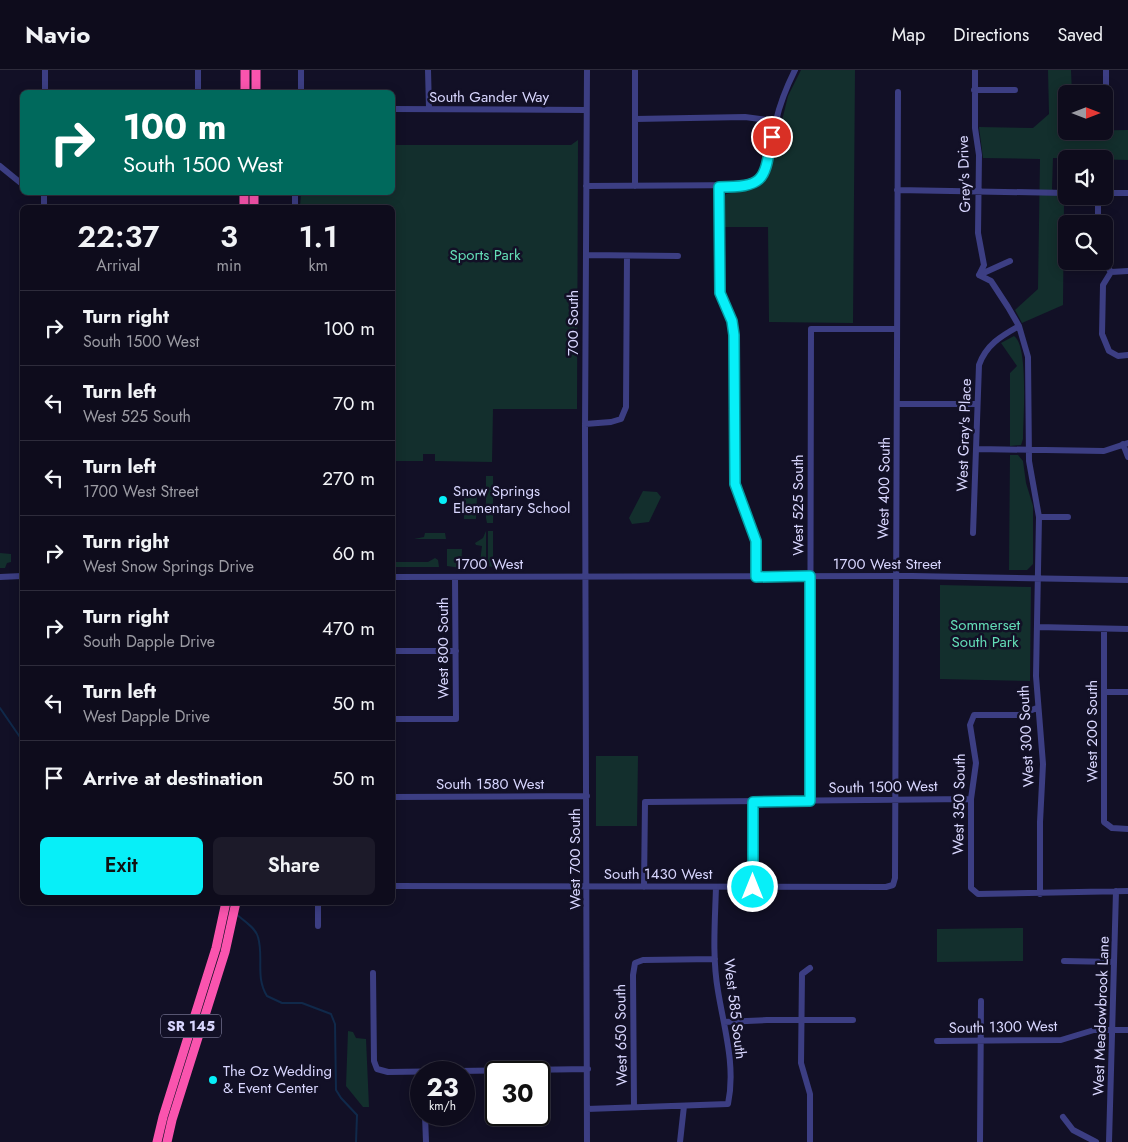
<!DOCTYPE html>
<html lang="en">
<head>
<meta charset="utf-8">
<style>
  :root { --surface:#0e0c1c; --page:#1c1a29; --text:#f1f3f6; --muted:#9b9ba3; --line:#2e2c3b; --accent:#07eff8 }
  body { margin:0; font-family:Jost,sans-serif; background:var(--page); color:var(--text); height:100vh; display:flex; flex-direction:column; font-size:19px; white-space:nowrap }
  * { box-sizing:border-box; margin:0 }
  p { font-size:16px; color:var(--muted) }
  .icon { flex:none; width:28px; height:28px; fill:none; stroke:currentColor; stroke-width:2; stroke-linecap:round; stroke-linejoin:round }
  .map { position:relative; flex:1; overflow:hidden }
  .sheet { position:absolute; left:20px; top:135px; width:375px; height:700px; display:flex; flex-direction:column; background:var(--surface); border-radius:8px; box-shadow:0 2px 12px #0003,0 0 0 1px var(--line) }
  .sheet>* { flex:none }
  .banner { position:absolute; left:20px; top:20px; width:375px; height:105px; border-radius:8px; box-shadow:0 2px 12px #0003,0 0 0 1px var(--line); background:#00695c; color:#fff; overflow:hidden }
  .needle { width:32px; rotate:90deg }
  .controls { position:absolute; left:1058px; top:15px; display:grid; gap:10px }
  .controls a { display:grid; place-items:center; width:55px; height:55px; border-radius:8px; background:var(--surface); box-shadow:0 2px 12px #0003,0 0 0 1px var(--line); font-size:25px }
  .speed { position:absolute; left:410px; top:991px; display:flex; gap:10px; font-size:25px; font-weight:700; text-align:center }
  .speed>* { display:grid; place-content:center; width:65px; height:65px; border-radius:50%; background:var(--surface); box-shadow:0 2px 12px #0003,0 0 0 1px var(--line); line-height:1 }
  .speed small { font-size:12px; font-weight:400 }
  .speed .limit { border:2px solid #111; border-radius:8px; background:#fff; color:#111 }
  .pin { position:absolute; display:grid; place-items:center; width:42px; height:42px; color:#fff; margin:-21px; border:2px solid #fff; border-radius:50%; box-shadow:0 1px 5px #0007 }
  .me { position:absolute; width:55px; margin:-28px; rotate:0deg; stroke-linejoin:round; filter:drop-shadow(0 0 4px #0008) }
  .turn { display:flex; align-items:center; gap:18px; height:105px; padding:0 20px; font-size:22px }
  .turn .icon { width:65px; height:65px; stroke-width:2.5 }
  .turn b { display:block; font-size:35px; line-height:42px }
  .eta { display:flex; justify-content:space-evenly; align-items:center; height:85px; text-align:center }
  .eta b { font-size:30px; font-weight:600; line-height:35px }
  .action { display:flex; gap:10px; margin-top:auto; padding:10px 20px }
  .action a { flex:1; height:58px; border-radius:8px; background:var(--accent); color:#111; font-size:20px; font-weight:600; line-height:58px; text-align:center }
  .action a+a { background:var(--page); color:var(--text) }
  ul { padding:0; list-style:none }
  li { display:flex; align-items:center; gap:15px; height:75px; padding:0 20px; border-top:1px solid var(--line) }
  li div { flex:1 }
  li b { display:block; font-size:19px }
  li em { font-style:normal }
  header { display:flex; align-items:center; gap:30px; box-sizing:border-box; height:70px; padding:0 25px; background:var(--surface); border-bottom:1px solid var(--line) }
  header strong { font-size:24px }
  nav { display:flex; gap:28px; margin-inline-start:auto; font-size:18px }
  .map>svg:first-child { display:block }
</style>
</head>
<body>
<header>
<strong>Navio</strong>
<nav><a>Map</a><a>Directions</a><a>Saved</a></nav>
</header>
<div class="map">
<svg width="1128" height="1072" viewBox="0 0 1128 1072">
  <rect width="100%" height="100%" fill="#121026"/>
  <path fill="#132f2d" d="M801 0H855L853 253 769 252 768 157H724V128L726 124 756 118 765 110 770 100 788 26Z
    M1048 0H1071L1072 24H1066V61L1128 60V90L1053 88 1052 119 1064 131 1063 235 1022 253 1015 240 1038 219 1040 89 983 88 979 57 1033 58 1049 44Z
    M578 70 577 339H493L492 392 435 391V384H423V391H393L392 138 300 137 301 123 392 122 393 75H571Z
    M1014 266C1029 276 1023 350 1023 369L1021 375 1010 376V303L1017 296 1001 273Z
    M1010 385H1018L1023 391 1026 413 1033 436V494L1027 500H1009Z
    M486 406H493V453H487L486 448Z
    M643 421 657 422 661 427 649 452 632 454 629 448Z
    M466 426H477L476 449H464V429Z
    M486 461V496L475 497 476 493 480 492 482 476 476 475 475 473 483 468Z
    M488 461H493V497L488 496Z
    M425 463H445L446 469H414L424 467Z
    M447 479H462L461 498 447 496Z
    M0 483 11 484V492L7 493 5 498H0Z
    M435 488 438 490 439 497H393V492H428Z
    M940 515 1031 517 1030 611 940 609Z
    M596 686H638L637 756H596Z
    M1023 858V891L937 892V859Z
    M348 961 353 962 356 968 366 969 369 1037H363L346 1016Z"/>
  <g fill="none" stroke-linecap="round" stroke-linejoin="round">
    <path stroke="#10294a" stroke-width="2" d="M0 638 22 670
      M236 844C243 850 256 858 258 867 264 887 255 907 267 926L282 933H302L331 944 335 954 336 1020 341 1028 357 1045 356 1072"/>
    <path stroke="#3c3e83" stroke-width="6" d="M301 0V22
      M428 0 429 38
      M587 0 585 361 587 1072
      M975 0V58L979 85 978 163 984 195 979 205
      M974 20H1015
      M45 22V0
      M198 22V0
      M1106 22V0
      M392 39 586 40
      M635 49 745 47 776 51
      M0 96 22 114
      M586 116 752 115C772 102 770 73 776 51 780 33 787 16 795 0
      M635 116V0
      M719 117 720 223 732 251 734 265 735 414 756 471V507
      M897 120 1066 123
      M295 122V138
      M1104 123H1128
      M44 138V122
      M1098 154V126
      M586 185 678 186
      M1103 191 1111 202 1103 215 1102 264 1109 281 1118 286 1128 285
      M1111 202 1128 201
      M979 205 991 211 1008 237 1019 256 1028 287 1029 391 1039 447 1036 606 1043 694 1040 752V824
      M979 205 1010 191
      M897 334H977
      M585 354 611 352 621 349 626 337 627 186
      M1123 374 1128 387
      M977 379 1104 381 1128 373
      M1039 447H1068
      M973 463 979 295C986 275 1001 266 1019 256
      M0 507 22 506
      M392 507 912 506 1128 510
      M1037 557 1128 559
      M1104 559V752L1112 758 1128 759
      M392 581H456
      M1104 622H1128
      M1037 638 1019 645H974L970 655 976 693 971 729V818L978 824 1128 821
      M392 649H456L455 507
      M392 727 587 726
      M810 731 811 259H896
      M753 732V817
      M392 816 886 817 893 815 895 808 898 22
      M644 817 645 732 971 729
      M318 832V856
      M1064 891 1114 892
      M810 898 802 904 801 993 810 1024V1072
      M373 903 374 991 377 999 388 1002 588 999
      M724 952 767 950H853
      M937 971 1061 970 1094 960H1128
      M634 1037 633 905 635 893 643 890 715 889
      M587 1039 728 1034C736 996 724 958 718 921 712 887 715 851 716 817
      M425 1045 426 1072
      M1063 1047 1073 1060 1096 1072
      M680 1072 684 1036
      M980 1072 981 931
      M1109 1072 1116 821"/>
    <path stroke="#fa54ae" stroke-width="9" d="M245 22V0
      M256 22V0
      M244 138V122
      M254 138V122
      M157 1072 163 1047 216 878 226 832
      M167 1072 172 1050 225 882 236 832"/>
  </g>
  <g fill="none" stroke-linecap="round" stroke-linejoin="round">
    <g stroke="#059ba1" stroke-width="12">
      <path id="route" d="M753 817V732L810 731V506L756 507V471L735 414 734 265 732 251 720 223 719 117C766 117 764 110 772 67"/>
    </g>
    <use href="#route" stroke="#07eff8" stroke-width="9"/>
  </g>
  <g fill="#07eff8" stroke="#121026" stroke-width="2">
    <circle cx="443" cy="430" r="5"/>
    <circle cx="213" cy="1010" r="5"/>
  </g>
  <g text-anchor="middle" dominant-baseline="central" stroke-width="5" stroke-linejoin="round" paint-order="stroke">
    <rect fill="#121026" stroke="#9d9bbd" stroke-width="1" x="161" y="944.5" width="60" height="23" rx="4"/>
    <g font-size="14" font-weight="bold" fill="#d8d6fe">
      <text x="191" y="956">SR 145</text>
    </g>
    <g font-size="15" fill="#d8d6fe" stroke="#121026">
      <text x="489" y="27">South Gander Way</text>
      <text transform="translate(964 104) rotate(-92)">Grey's Drive</text>
      <text transform="translate(573 253) rotate(-90)">700 South</text>
      <text transform="translate(964 365) rotate(-88)">West Gray's Place</text>
      <text transform="translate(884 418) rotate(-89)">West 400 South</text>
      <text transform="translate(798 435) rotate(-90)">West 525 South</text>
      <text x="489" y="494">1700 West</text>
      <text x="887" y="494">1700 West Street</text>
      <text transform="translate(443 578) rotate(-90)">West 800 South</text>
      <text transform="translate(1092 661) rotate(-90)">West 200 South</text>
      <text transform="translate(1026 666) rotate(-93)">West 300 South</text>
      <text x="490" y="714">South 1580 West</text>
      <text transform="translate(883 717) rotate(-1)">South 1500 West</text>
      <text transform="translate(959 734) rotate(-89)">West 350 South</text>
      <text transform="translate(575 789) rotate(-90)">West 700 South</text>
      <text x="658" y="804">South 1430 West</text>
      <text transform="translate(735 939) rotate(83)">West 585 South</text>
      <text transform="translate(1101 946) rotate(-88)">West Meadowbrook Lane</text>
      <text transform="translate(1003 957) rotate(-1)">South 1300 West</text>
      <text transform="translate(621 965) rotate(-91)">West 650 South</text>
    </g>
    <g font-size="15" fill="#63dcb6" stroke="#121026">
      <text x="485" y="185">Sports Park</text>
      <text x="985" y="555">Sommerset<tspan x="985" dy="17">South Park</tspan></text>
    </g>
    <g font-size="15" fill="#d8d6fe" stroke="#121026" text-anchor="start">
      <text x="453" y="421">Snow Springs<tspan x="453" dy="17">Elementary School</tspan></text>
      <text x="223" y="1001">The Oz Wedding<tspan x="223" dy="17">&amp; Event Center</tspan></text>
    </g>
  </g>
</svg>
<div class="controls">
<a><svg class="needle" viewBox="-14 -14 28 28"><path d="M0-13l5 13h-10z" fill="#e53935"/><path d="M0 13l5-13h-10z" fill="#9b9ba3"/></svg></a>
<a><svg class="icon" aria-label="sound" viewBox="0 0 24 24"><path d="M4 9h4l5-4v14l-5-4H4zM17 9q2 3 0 6"/></svg></a>
<a><svg class="icon" aria-label="search" viewBox="0 0 24 24"><circle cx="10" cy="10" r="6"/><path d="M15 15l6 6"/></svg></a>
</div>
<div class="speed"><div>23<small>km/h</small></div><div class="limit">30</div></div>
<div class="pin" style="left:772px;top:67px;background:#d93025"><svg class="icon" aria-label="arrive" viewBox="0 0 24 24"><path d="M6 21V4h12l-3 4 3 4H6"/></svg></div>
<svg class="me" style="left:753px;top:817px" viewBox="-20 -20 40 40"><circle r="17" fill="#07eff8" stroke="#fff" stroke-width="3"/><path d="M0-11L8 9 0 5-8 9z" fill="#fff"/></svg>
<div class="banner">
<div class="turn"><svg class="icon" aria-label="right" viewBox="0 0 24 24"><path d="M7 20v-9h11M14 6l5 5-5 5"/></svg><div><b>100 m</b>South 1500 West</div></div>
</div>
<section class="sheet">
<div class="eta">
<div><b>22:37</b><p>Arrival</p></div>
<div><b>3</b><p>min</p></div>
<div><b>1.1</b><p>km</p></div>
</div>
<ul>
<li><svg class="icon" aria-label="right" viewBox="0 0 24 24"><path d="M7 20v-9h11M14 6l5 5-5 5"/></svg><div><b>Turn right</b><p>South 1500 West</p></div><em>100 m</em></li>
<li><svg class="icon" aria-label="left" viewBox="0 0 24 24"><path d="M17 20v-9H6M10 6l-5 5 5 5"/></svg><div><b>Turn left</b><p>West 525 South</p></div><em>70 m</em></li>
<li><svg class="icon" aria-label="left" viewBox="0 0 24 24"><path d="M17 20v-9H6M10 6l-5 5 5 5"/></svg><div><b>Turn left</b><p>1700 West Street</p></div><em>270 m</em></li>
<li><svg class="icon" aria-label="right" viewBox="0 0 24 24"><path d="M7 20v-9h11M14 6l5 5-5 5"/></svg><div><b>Turn right</b><p>West Snow Springs Drive</p></div><em>60 m</em></li>
<li><svg class="icon" aria-label="right" viewBox="0 0 24 24"><path d="M7 20v-9h11M14 6l5 5-5 5"/></svg><div><b>Turn right</b><p>South Dapple Drive</p></div><em>470 m</em></li>
<li><svg class="icon" aria-label="left" viewBox="0 0 24 24"><path d="M17 20v-9H6M10 6l-5 5 5 5"/></svg><div><b>Turn left</b><p>West Dapple Drive</p></div><em>50 m</em></li>
<li><svg class="icon" aria-label="arrive" viewBox="0 0 24 24"><path d="M6 21V4h12l-3 4 3 4H6"/></svg><div><b>Arrive at destination</b></div><em>50 m</em></li>
</ul>
<div class="action"><a>Exit</a><a>Share</a></div>
</section>
</div>
</body>
</html>
